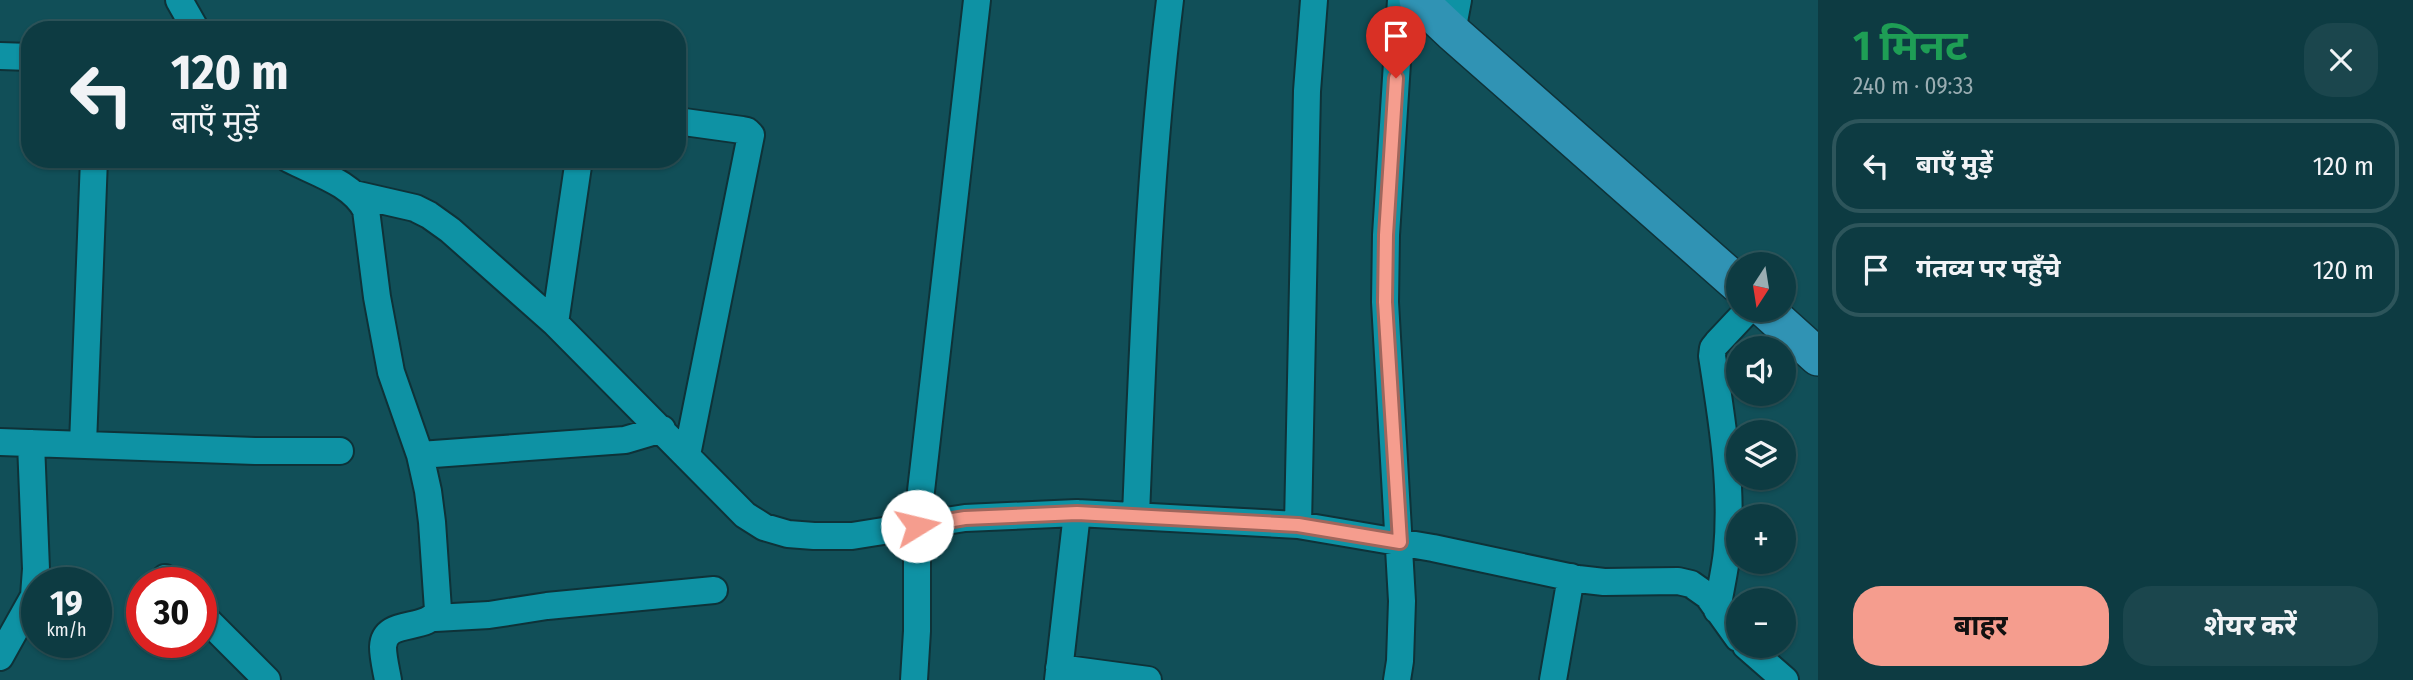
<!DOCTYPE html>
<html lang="hi">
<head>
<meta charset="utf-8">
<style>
  :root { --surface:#0d3b42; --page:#1b464d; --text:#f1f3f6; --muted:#9aadb2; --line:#2d555b; --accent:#f59d8e }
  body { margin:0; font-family:"Fira Sans Condensed","Noto Sans Devanagari",sans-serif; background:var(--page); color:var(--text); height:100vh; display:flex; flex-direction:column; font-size:26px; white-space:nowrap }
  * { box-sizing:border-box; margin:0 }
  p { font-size:23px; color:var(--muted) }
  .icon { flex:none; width:38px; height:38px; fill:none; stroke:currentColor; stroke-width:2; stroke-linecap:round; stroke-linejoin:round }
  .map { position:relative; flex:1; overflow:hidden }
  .drawer { display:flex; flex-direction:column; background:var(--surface); width:595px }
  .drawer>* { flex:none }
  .hud { position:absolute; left:21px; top:21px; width:665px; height:147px; border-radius:28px; box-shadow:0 2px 5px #0004,0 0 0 2px var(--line); background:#0d3b42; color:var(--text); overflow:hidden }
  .needle { width:46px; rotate:192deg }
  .tools { position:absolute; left:1726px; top:252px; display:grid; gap:14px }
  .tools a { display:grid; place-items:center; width:70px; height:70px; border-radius:50%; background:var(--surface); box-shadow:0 2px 5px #0004,0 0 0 2px var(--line); font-size:35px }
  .speed { position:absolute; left:21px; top:567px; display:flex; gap:14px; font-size:35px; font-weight:700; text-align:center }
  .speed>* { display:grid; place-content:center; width:91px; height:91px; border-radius:50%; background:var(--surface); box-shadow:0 2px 5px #0004,0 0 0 2px var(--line); line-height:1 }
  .speed small { font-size:18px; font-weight:400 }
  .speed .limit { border:10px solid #d22; background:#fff; color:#111 }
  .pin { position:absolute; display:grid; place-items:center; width:60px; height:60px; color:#fff; margin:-72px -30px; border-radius:50% 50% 50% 0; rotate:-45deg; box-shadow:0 0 7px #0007 }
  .pin .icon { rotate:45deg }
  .me { position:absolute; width:77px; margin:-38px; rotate:81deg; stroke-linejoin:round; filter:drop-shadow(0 0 5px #0008) }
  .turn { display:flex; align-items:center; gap:24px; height:147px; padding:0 35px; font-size:32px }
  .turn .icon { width:91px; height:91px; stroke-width:2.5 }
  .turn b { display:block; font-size:49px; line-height:60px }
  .round { display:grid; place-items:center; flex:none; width:74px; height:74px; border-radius:28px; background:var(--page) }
  .head { display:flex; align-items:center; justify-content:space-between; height:119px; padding:0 35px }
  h1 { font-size:42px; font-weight:700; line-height:52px; color:#1e9e55 }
  .cta { display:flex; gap:14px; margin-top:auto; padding:14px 35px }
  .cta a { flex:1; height:80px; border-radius:28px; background:var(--accent); color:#111; font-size:28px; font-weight:700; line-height:80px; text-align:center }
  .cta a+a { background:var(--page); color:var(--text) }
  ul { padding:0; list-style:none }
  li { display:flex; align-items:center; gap:21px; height:94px; margin:0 14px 10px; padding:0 21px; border:4px solid var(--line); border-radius:28px }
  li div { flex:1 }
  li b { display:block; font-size:26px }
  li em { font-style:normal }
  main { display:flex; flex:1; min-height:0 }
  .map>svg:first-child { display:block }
</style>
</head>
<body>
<main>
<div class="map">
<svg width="1818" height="680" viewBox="0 0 1818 680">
  <rect width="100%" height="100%" fill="#114f58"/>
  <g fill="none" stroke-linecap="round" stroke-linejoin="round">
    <g stroke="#0e3238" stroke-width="30">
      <path id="street" d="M179 0 196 30
        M1452 32 1458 0
        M0 56 30 57
        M677 121 742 130 747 131 751 135 687 455
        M289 159C316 173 352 183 366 210L377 297 391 372 420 455 428 491 432 522 438 610C428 633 384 617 383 647 383 657 386 669 388 680
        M354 194 415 208 429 215 450 230 555 323 745 515 764 527 788 534 814 536H852L965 518 1077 513 1298 525 1433 548 1578 579 1604 582 1678 581 1691 584 1708 596 1738 638
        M555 323 579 159
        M0 442 255 451H340
        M83 444 94 159
        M420 455 625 440 662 429
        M1136 515C1143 343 1149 171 1170 0
        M1298 525 1307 91 1314 0
        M165 578 170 583
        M1717 610C1720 591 1725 571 1727 551 1733 486 1722 420 1712 356L1713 348 1717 343 1748 310
        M201 614 267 680
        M435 618 489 615 547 606 714 590
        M1746 646 1785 680
        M0 657 34 596 36 569 31 443
        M1059 668 1148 680
        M914 680 917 631V526L977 0
        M1058 680 1077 513
        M1397 680 1400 661 1402 601 1385 302 1386 235 1401 0
        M1553 680 1571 577"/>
    </g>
    <g stroke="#0e3238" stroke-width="40">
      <path id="secondary" d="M1418 0 1452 32 1738 284
        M1766 310 1818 357"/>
    </g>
    <use href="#street" stroke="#0e92a4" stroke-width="26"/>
    <use href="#secondary" stroke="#3093b4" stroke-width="37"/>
  </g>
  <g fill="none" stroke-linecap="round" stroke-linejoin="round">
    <g stroke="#9f665c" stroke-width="18">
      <path id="route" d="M917 526 965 518 1077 513 1298 525 1400 542 1385 302 1386 235 1396 78"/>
    </g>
    <use href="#route" stroke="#f59d8e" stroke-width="12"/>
  </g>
</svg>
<div class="tools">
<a><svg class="needle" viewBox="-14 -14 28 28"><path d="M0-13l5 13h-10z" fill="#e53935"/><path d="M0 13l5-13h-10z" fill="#9aadb2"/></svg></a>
<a><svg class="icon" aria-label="sound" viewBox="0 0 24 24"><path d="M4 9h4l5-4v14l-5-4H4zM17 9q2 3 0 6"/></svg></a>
<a><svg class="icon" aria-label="layers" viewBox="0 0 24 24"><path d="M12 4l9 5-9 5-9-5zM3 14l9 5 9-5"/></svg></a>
<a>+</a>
<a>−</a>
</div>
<div class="speed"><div>19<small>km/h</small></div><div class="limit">30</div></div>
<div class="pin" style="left:1396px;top:78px;background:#d93025"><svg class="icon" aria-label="arrive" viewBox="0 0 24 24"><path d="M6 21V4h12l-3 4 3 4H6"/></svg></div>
<svg class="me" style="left:917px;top:526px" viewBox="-20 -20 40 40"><circle r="19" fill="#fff"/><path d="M0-13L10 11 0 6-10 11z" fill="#f59d8e"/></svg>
<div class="hud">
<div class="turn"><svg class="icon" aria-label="left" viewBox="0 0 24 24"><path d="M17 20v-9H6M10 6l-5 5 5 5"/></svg><div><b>120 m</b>बाएँ मुड़ें</div></div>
</div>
</div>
<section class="drawer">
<div class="head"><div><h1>1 मिनट</h1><p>240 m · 09:33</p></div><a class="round"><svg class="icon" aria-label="close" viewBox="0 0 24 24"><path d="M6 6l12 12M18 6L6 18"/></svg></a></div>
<ul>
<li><svg class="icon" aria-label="left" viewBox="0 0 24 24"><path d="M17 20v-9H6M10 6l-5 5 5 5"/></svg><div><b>बाएँ मुड़ें</b></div><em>120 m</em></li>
<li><svg class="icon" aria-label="arrive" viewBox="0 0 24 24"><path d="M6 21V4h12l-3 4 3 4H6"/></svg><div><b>गंतव्य पर पहुँचे</b></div><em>120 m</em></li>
</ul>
<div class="cta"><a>बाहर</a><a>शेयर करें</a></div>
</section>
</main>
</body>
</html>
